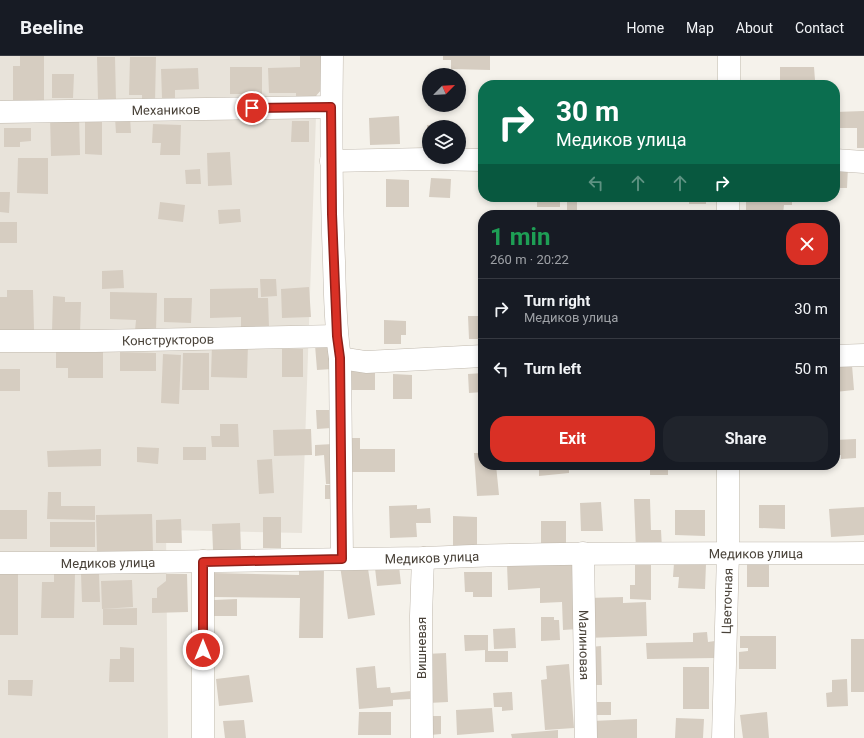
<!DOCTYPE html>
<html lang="en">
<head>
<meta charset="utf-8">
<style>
  :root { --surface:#171b24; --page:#20242c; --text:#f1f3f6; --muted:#9ea1a6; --line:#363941; --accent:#d93025 }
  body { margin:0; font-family:Roboto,sans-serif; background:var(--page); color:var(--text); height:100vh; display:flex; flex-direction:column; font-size:15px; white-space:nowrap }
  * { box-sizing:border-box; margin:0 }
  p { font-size:13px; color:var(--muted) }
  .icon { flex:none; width:22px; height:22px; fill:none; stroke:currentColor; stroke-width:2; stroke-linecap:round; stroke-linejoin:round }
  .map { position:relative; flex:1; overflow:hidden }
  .drawer { position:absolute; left:478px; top:154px; width:362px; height:260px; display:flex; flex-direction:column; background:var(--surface); border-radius:16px; box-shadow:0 2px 6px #0003 }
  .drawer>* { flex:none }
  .hud { position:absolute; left:478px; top:24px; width:362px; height:122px; border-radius:16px; box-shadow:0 2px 6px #0003; background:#0b6e4f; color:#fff; overflow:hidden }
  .needle { width:26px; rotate:66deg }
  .buttons { position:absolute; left:422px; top:12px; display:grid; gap:8px }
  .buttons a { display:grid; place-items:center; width:44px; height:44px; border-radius:50%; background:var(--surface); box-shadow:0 2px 6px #0003; font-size:20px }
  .pin { position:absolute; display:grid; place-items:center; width:34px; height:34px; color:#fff; margin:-17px; border:2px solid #fff; border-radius:50%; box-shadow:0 1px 4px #0007 }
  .me { position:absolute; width:44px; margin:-22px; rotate:0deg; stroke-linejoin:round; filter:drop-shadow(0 0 3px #0008) }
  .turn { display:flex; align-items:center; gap:14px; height:84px; padding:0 12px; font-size:18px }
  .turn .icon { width:52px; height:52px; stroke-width:2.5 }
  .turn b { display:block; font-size:28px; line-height:34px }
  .lanes { display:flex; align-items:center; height:38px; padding:0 12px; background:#0003; justify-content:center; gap:20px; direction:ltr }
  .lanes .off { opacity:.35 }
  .round { display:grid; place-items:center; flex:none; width:42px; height:42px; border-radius:16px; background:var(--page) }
  .headline { display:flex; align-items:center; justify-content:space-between; height:68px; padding:0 12px }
  h1 { font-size:24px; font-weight:700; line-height:30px; color:#1e9e55 }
  .button { display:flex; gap:8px; margin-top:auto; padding:8px 12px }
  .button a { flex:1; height:46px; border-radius:16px; background:var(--accent); color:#fff; font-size:16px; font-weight:700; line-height:46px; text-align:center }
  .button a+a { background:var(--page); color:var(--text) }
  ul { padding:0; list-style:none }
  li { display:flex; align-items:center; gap:12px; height:60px; padding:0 12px; border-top:1px solid var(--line) }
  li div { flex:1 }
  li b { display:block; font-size:15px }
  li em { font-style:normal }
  header { display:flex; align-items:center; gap:24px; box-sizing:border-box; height:56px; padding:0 20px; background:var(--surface); border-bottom:1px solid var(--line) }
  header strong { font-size:19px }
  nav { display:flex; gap:22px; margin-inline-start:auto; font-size:14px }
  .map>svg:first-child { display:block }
</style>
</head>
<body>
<header>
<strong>Beeline</strong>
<nav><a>Home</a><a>Map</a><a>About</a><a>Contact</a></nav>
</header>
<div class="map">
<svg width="864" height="682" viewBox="0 0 864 682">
  <rect width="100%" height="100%" fill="#f5f2eb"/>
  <path fill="#e8e3da" d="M0 0H318L302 477 166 474 168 682H0Z"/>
  <path fill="#d6cdc1" d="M20 0H44V44H13V10H20Z
    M300 0H322L323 32 314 42 296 43V37H269L268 12 300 11Z
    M443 0H490V14L451 13V4H443Z
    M97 1H115L116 45 98 44Z
    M130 1H156L155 46H142V39H129Z
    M230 11H262V38H230Z
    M780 11H814L815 24H780Z
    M198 12 199 33 175 34V42H162L161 13Z
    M52 18H74L73 42H52Z
    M864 55V92H857V72H835V56Z
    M79 59 80 99 51 100 50 60Z
    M85 59H102V99L85 98Z
    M399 60 400 88 370 89 369 62Z
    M130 61 131 77H116L115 62Z
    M292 65H309V86H291Z
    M153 68 181 69 180 99H160L161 87H152Z
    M456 68V71H429V95H427V69Z
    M4 72H31V85L20 86V91H4Z
    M230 96 232 129 208 130 207 97Z
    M18 102H48V138L17 137Z
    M835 111H848L847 132H838V127H835Z
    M200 113 201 128H186L185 114Z
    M431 122 451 123 450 142 429 141Z
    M386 123 409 124V151H386Z
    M0 136H10L9 157 0 156Z
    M537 141H560V151H537Z
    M567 141H577V159H567Z
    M689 141H706V148H689Z
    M746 141H792V149H784L783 158 746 157Z
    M160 146 185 149 183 166 158 163Z
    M240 153 241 166 219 168 218 154Z
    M0 166H17V187H0Z
    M123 214 124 232 102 233V215Z
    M260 223H276L277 240 261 241Z
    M309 231 311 261 282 262 281 233Z
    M258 232V242H268L269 271H241V261L210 262V233Z
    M7 234H33L34 274 0 275V241H7Z
    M110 236 157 237 156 275H135L136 264 110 263Z
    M53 240 65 241V246H81L80 277 52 276Z
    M164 242H192L191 267 164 266Z
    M468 260H483V283H469Z
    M384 264 406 265V279H401V288H384Z
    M212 288H248L247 322 211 321Z
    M331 288 332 313 317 314 315 289Z
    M282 293H303V321H282Z
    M56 294H103V322H68V312H56Z
    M120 296 156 297V315H120Z
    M183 297H209V334H182Z
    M163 298 181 299 179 348 161 347Z
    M852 309 854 334 835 336V310Z
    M350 311H375V334H350Z
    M0 313H20V335H0Z
    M483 317V336L469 337 468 318Z
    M393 318 412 319V343H393Z
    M316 354H329L331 372 317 373Z
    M220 368H238L239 391H212L211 380H220Z
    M311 373 312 399 274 400 273 374Z
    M347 382H360V393H395V416H347Z
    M856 383V402L841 403V399L835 400V384Z
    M333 388 336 428H326L324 399 315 400V389Z
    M137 391 159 392 158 408 137 406Z
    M183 391H206V404H183Z
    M101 393V410L48 411 47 395Z
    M474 397H483V409H496L499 439 477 440Z
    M272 403 274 437 259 438 257 404Z
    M539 409H569V417L539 420Z
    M650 409H668V419H650Z
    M325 429H337V443H325Z
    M48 436H61V450H95V464L47 463Z
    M634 443H650L651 474H661L662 493 636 494Z
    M601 446 603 475H581L580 447Z
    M417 449V453L430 452 431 467H416L417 481 390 482 389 450Z
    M759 449H785V473L759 472Z
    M864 451V479L831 481 829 453Z
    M0 454H27V483H0Z
    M675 454H705V480L675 479Z
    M152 458 153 496H97L96 459Z
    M453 460 477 461V491L453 490Z
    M263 461H281V492H263Z
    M181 463 182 487H156V464Z
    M541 465H566V488H541Z
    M50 466H95V491H50Z
    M240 467 241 494H213L212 468Z
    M574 505 577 573 563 574 562 546 540 547V532L508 534 507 508Z
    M367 506 375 559 348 563 340 510Z
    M674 507 706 508 705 533 678 532 679 521H673Z
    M635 508 651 509V544L630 543V529H635Z
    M747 508H769V531H747Z
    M399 510 401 528 377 530 375 512Z
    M299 511H324L323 582H299L300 542 213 541V517L299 519Z
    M0 516H18V579H0Z
    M464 516H492V541H473V536H465Z
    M54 517H75L74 562H41L42 526H54Z
    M99 517 100 546H82L81 518Z
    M166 518H187L188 556 152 557V542H157V532L166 525Z
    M132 524 133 551 102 553 101 525Z
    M623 541V547L646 546 647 580 585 582 588 542Z
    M237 543V560H214V544Z
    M137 552V569H103V553Z
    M541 561H554V564H559L560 584 541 585Z
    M515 572 516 592 494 593 493 573Z
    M707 576 708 586 715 585V602L647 603 646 587 693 586V577Z
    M464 579H488V595H508V606H485V594L465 595Z
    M740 580H776V613H739V596L748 595V592H740Z
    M851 583H864V636H851Z
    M601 590 602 629H592L590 591Z
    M120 591 134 592V626H109L110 603H120Z
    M446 597 448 646 428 647 426 598Z
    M569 608 574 672 545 674 541 624 547 623 546 610Z
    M375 610 377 632 390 631 391 637 411 635V643L393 644V650L359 653 356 612Z
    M683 611H709V653H683Z
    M249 619 253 646 219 650 216 623Z
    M847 623 848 650 827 651 826 637 832 636V624Z
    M8 624H33L32 640 8 639Z
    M512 636 513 654 502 655V651H494L493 637Z
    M594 646H611V659H594Z
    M492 652 494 676 457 679 456 654Z
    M359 656H391V679H358Z
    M767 656 769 682H743L740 659Z
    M429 660H441V678L430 679Z
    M676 662 704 663 703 682H675Z
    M637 663V682H593L592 665Z
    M244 664 246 682H225L223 665Z
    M558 674V682H512L511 678Z"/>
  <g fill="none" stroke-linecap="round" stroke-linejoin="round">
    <g stroke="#c0b9ae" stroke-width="23">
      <g id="minor">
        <path d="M332 0C331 68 331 136 334 205 335 237 335 270 340 302L342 503"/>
        <path d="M729 29V0"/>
        <path id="s1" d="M0 56 331 51"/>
        <path d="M835 104 864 106"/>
        <path d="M331 105 426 103 483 104"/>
        <path d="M728 159V141"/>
        <path id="s2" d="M0 285H95L337 280"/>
        <path d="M835 300 864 299"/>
        <path d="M340 302 366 306 483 300"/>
        <path id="s3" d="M583 497 586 682"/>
        <path id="s4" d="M0 507H78L423 502C570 495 717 498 864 497"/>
        <path d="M203 682V505"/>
        <path d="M422 682 421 560 423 502"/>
        <path id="s5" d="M723 682 728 497V409"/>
      </g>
    </g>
    <use href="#minor" stroke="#fff" stroke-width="22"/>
  </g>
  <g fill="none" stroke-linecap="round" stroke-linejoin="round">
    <g stroke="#8d1f18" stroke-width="10">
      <path id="route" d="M203 594V506L342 503 340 302 337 280 332 158 331 51 252 52"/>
    </g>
    <use href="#route" stroke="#d93025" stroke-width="7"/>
  </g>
  <g text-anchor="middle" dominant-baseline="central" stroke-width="4" stroke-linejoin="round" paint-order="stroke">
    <g font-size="13" fill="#494239" stroke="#fff">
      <text stroke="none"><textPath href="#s1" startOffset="166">Механиков</textPath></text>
      <text stroke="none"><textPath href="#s2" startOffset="168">Конструкторов</textPath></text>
      <text stroke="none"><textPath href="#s4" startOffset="756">Медиков улица</textPath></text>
      <text stroke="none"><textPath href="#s4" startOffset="432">Медиков улица</textPath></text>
      <text stroke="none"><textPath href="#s4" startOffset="108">Медиков улица</textPath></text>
      <text stroke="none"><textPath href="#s5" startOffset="137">Цветочная</textPath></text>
      <text stroke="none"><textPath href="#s3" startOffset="92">Малиновая</textPath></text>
      <text transform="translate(421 592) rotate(-90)">Вишневая</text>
    </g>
  </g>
</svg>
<div class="buttons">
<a><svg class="needle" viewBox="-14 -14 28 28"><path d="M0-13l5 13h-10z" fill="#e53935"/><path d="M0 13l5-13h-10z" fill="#9ea1a6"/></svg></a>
<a><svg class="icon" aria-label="layers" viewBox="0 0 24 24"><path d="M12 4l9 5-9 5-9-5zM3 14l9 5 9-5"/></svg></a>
</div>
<div class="pin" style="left:252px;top:52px;background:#d93025"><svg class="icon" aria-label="arrive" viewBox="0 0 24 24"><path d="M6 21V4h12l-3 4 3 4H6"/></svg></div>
<svg class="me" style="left:203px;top:594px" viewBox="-20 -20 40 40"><circle r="17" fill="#d93025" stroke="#fff" stroke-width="3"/><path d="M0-11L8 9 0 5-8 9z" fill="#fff"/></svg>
<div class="hud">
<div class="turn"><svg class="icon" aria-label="right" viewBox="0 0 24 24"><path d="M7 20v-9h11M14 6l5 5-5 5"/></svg><div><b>30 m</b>Медиков улица</div></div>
<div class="lanes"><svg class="icon off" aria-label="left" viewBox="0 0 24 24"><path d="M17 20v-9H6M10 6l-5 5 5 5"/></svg><svg class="icon off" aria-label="ahead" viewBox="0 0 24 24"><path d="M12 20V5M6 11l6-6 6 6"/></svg><svg class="icon off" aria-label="ahead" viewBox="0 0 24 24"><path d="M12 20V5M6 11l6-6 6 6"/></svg><svg class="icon" aria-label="right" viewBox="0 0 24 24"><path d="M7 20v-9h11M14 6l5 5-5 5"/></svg></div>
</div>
<section class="drawer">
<div class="headline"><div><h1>1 min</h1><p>260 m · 20:22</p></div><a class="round" style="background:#d93025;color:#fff"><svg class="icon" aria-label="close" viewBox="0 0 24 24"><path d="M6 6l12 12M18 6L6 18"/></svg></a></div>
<ul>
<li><svg class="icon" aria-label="right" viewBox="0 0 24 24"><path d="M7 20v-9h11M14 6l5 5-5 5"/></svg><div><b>Turn right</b><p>Медиков улица</p></div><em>30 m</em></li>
<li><svg class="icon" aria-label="left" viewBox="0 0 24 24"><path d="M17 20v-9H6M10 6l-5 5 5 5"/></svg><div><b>Turn left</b></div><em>50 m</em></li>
</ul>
<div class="button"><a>Exit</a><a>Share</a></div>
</section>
</div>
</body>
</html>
